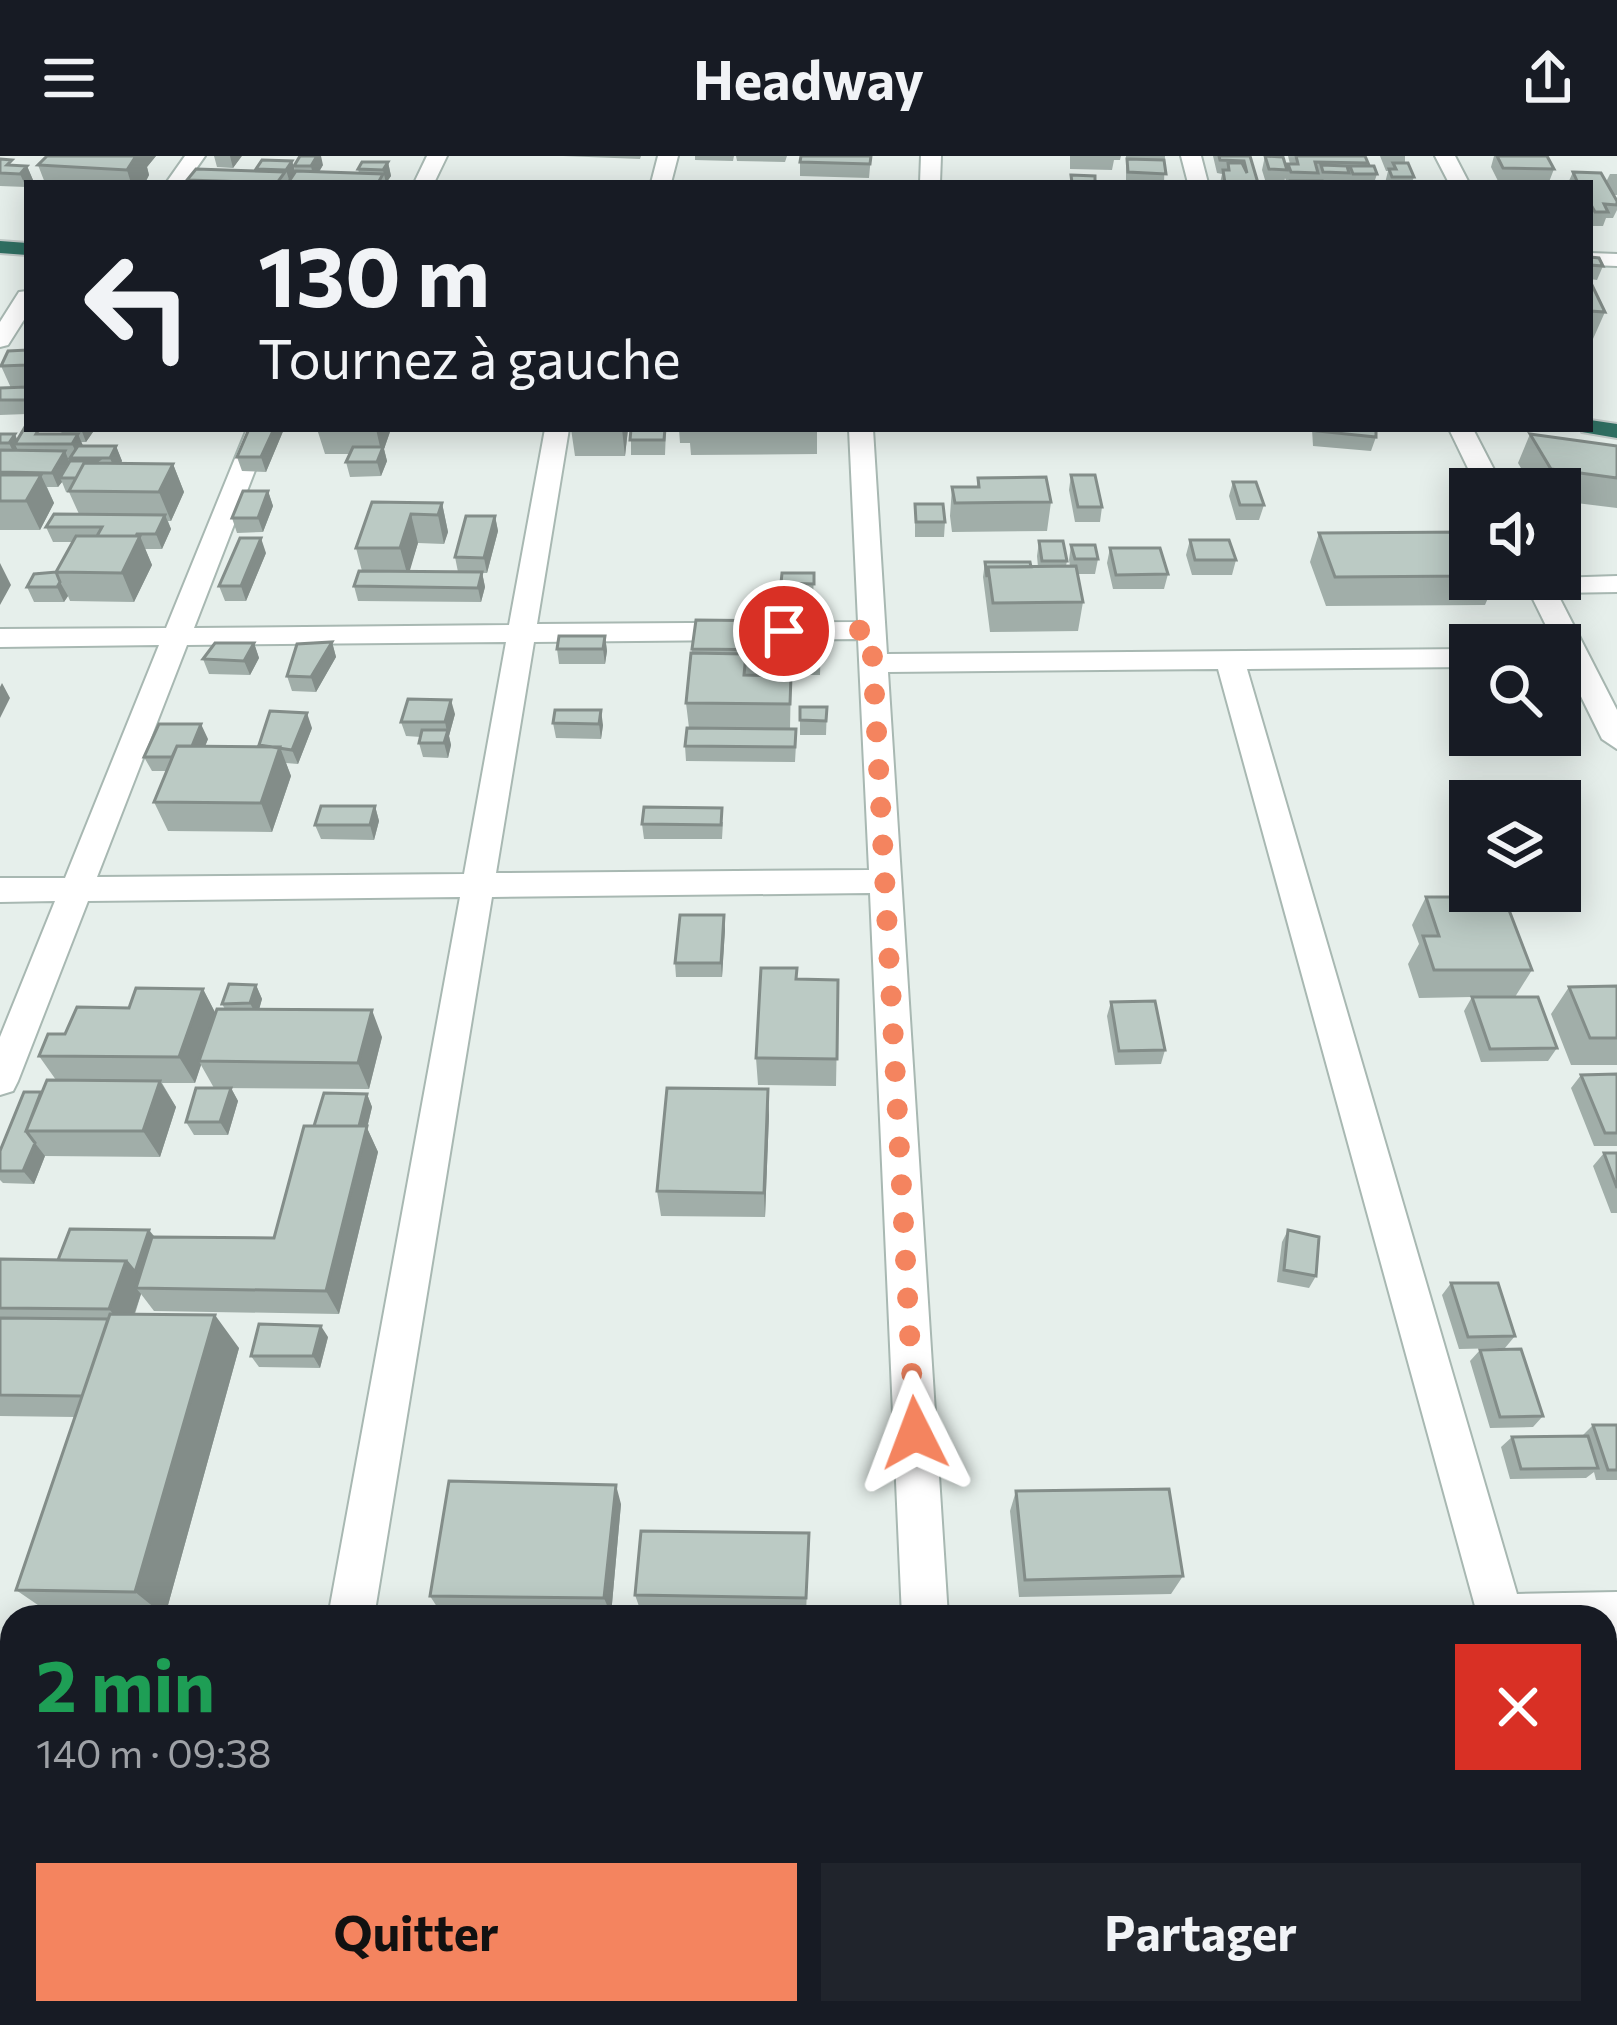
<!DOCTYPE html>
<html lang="fr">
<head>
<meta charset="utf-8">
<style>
  :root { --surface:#171b24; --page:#20242c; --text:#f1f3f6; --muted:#9ea1a6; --accent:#f4845f }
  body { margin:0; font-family:Commissioner,sans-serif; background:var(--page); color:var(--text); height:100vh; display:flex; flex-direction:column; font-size:45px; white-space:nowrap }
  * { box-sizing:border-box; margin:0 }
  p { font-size:39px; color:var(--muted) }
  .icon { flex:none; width:66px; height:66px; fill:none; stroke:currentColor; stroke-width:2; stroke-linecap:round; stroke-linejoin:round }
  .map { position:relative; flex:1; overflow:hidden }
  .side { position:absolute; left:0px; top:1449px; width:1617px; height:420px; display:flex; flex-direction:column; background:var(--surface); border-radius:36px 36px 0 0; box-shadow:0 6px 30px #0003 }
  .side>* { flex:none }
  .top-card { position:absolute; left:24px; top:24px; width:1569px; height:252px; border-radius:0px; box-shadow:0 6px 30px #0003; background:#171b24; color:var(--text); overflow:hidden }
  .buttons { position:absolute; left:1449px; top:312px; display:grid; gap:24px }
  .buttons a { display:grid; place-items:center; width:132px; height:132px; border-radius:0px; background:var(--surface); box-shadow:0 6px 30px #0003; font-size:60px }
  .pin { position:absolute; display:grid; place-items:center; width:102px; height:102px; color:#fff; margin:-51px; border:6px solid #fff; border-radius:50%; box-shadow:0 3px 12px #0007 }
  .me { position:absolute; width:132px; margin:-66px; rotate:357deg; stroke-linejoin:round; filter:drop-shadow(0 0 9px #0008) }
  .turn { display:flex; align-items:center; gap:42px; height:252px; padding:0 36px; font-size:54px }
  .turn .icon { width:156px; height:156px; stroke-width:2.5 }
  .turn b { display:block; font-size:84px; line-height:102px }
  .round { display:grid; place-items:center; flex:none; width:126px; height:126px; border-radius:0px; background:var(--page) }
  .headline { display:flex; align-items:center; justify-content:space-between; height:204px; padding:0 36px }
  h1 { font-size:72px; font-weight:700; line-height:90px; color:#1e9e55 }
  .primary-button { display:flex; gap:24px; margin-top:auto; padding:24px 36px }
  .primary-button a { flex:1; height:138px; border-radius:0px; background:var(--accent); color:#111; font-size:48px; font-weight:700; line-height:138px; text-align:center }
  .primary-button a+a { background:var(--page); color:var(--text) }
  header { display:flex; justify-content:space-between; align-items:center; height:156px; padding:0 36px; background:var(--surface); font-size:54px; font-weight:700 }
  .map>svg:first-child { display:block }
</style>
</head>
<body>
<header><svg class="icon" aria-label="menu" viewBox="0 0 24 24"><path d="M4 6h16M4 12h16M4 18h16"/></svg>Headway<svg class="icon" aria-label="share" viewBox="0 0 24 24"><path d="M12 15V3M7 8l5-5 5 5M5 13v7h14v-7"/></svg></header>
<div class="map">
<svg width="1617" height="1869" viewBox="0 0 1617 1869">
  <rect width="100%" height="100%" fill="#e6efeb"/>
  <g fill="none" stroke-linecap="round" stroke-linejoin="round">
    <g stroke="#a8b8b2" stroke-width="4">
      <path id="street" d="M185 0H205L186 27H166Z
        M427 0H447L434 27H414Z
        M658 0H678L671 27H651Z
        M921 0H941L940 27H920Z
        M1181 0H1201L1208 27H1188Z
        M1435 0H1455L1469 27H1449Z
        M1590 97 1617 98V110L1590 109Z
        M27 135V159L8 189 0 191V166L19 136Z
        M247 273H271L194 472 509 469 545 273H569L537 468 858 466 849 273H873L887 498 1470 493V511L1247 513 1517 1438 1617 1436V1482H1605V1461H1478L1218 513 888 516 948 1461H902L870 737 492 741 374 1461H328L460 741 88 745 18 925 13 935 0 939V881L55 745 0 746V722H65L159 489 0 491V473L166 472ZM858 483 869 714 496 717 534 486ZM506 486 464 718 97 721 187 489Z
        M1449 273H1473L1504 333H1478Z
        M1617 420V436L1557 437 1617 554V593L1602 583 1523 423Z
        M0 1552H12V1600H0Z
        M1605 1802 1617 1807V1869H1591L1587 1857H1605Z
        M256 1857H308L306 1869H254Z
        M922 1857H974L975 1869H923Z"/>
    </g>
    <g stroke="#c2cac8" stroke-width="4">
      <path id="highway" d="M0 85 27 87V99L0 97Z
        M1590 264 1617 268V282L1582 276 1590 273Z"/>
    </g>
    <use href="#street" fill="#fff" fill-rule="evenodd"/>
    <use href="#highway" fill="#2f6f62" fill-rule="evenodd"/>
  </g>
  <path fill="#a1aea9" d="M47 0H156L147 11 149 19 145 27H45L38 9Z
    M214 0H241L233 12 217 11Z
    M563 0H641L640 3Z
    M695 0H734L733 5 695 4Z
    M736 0H787L785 6 737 5Z
    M871 0 869 22 800 20V6Z
    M1070 0H1121L1120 4H1114L1112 14 1070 13Z
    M1126 0H1165L1164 27H1126Z
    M1213 0H1250L1258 27H1220L1222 18 1217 17Z
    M1265 0 1287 13 1288 8H1290L1288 0H1365L1367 10 1377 18 1374 27H1348L1347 25V27H1287L1285 22 1284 27H1266L1262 14Z
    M1380 0H1405V7L1414 21 1412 26 1416 27H1385L1388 15H1386Z
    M1494 0H1547L1554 13 1549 26 1498 25 1491 11Z
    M0 3 14 10H27L33 24 26 31 0 30Z
    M292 5 295 16 294 10 323 9 319 16 359 17 358 13 388 6 391 20 386 27H188L187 24 257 15 256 13Z
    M1573 16 1606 26 1610 18H1617V39H1613L1617 45V54L1613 62H1606L1603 70H1590V27H1568Z
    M1590 101 1603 110 1597 124 1590 123Z
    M1590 125 1605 156 1593 183H1590Z
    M27 194V258L0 259V232H11L1 210Z
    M60 273H91L93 276 86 286H81L83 290H116L122 305 120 307 173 308 184 336 171 365H168L171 373 162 393H145L152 409 134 446 70 445 68 440 64 446H34L27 431 56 416 73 386H53L46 371 79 358 69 336H66L62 326 58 331H47L54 347 40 374H0V278L17 284 43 278H62Z
    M284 273 266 316 242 315 237 301Z
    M317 273H391L384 293 387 305 381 320 350 321 346 306 350 298H325Z
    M571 273H628L625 300H575Z
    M631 273H666L665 299H631Z
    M679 273H817V298L691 299 690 287H680Z
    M1312 273H1376V281L1371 295 1313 290Z
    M1530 278 1617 290V352L1560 345V333H1533L1518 307Z
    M1071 319 1102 351 1100 366H1075L1069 334Z
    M978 322 1051 346 1047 375 952 376 950 360 952 331H977Z
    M1233 326 1264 349 1259 364H1236L1229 340Z
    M268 335 273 350 263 376 237 377 232 362Z
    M372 346 442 347 448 376 444 388 418 387 409 415 458 416 455 401 495 360 498 375 487 417H482L485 431 481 446 358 445 354 430 362 415 356 392Z
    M915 348 945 366 944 381H915Z
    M1470 376V423H1496L1485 449 1326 450 1310 406 1319 377Z
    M1190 384 1236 404 1232 419H1192L1186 399Z
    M1039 385 1067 405 1066 410H1070L1069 404 1071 389 1098 403 1095 418H1078L1083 446 1078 475 990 476 983 421 985 406 1038 411 1037 400Z
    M1110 392 1168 418 1164 433H1113L1107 407Z
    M266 397 246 445H225L219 430Z
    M814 417 813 443 781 442V427Z
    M605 480 607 495 605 508H559L557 493Z
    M791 481 821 482 820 519H790Z
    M332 486 336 501 316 536 292 535 287 520Z
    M254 487 259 502 250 519 209 518 203 503Z
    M692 493 786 494 784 520H791L790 573 796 588 795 606 686 605 685 590 689 572 686 547Z
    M800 551H827L826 579H800Z
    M455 558 449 580 451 589 448 602 423 601 419 587 421 581 406 580 401 566Z
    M553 567 603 569 601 583 556 582Z
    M312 572 298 608 286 607 291 620 272 676 168 675 154 646 166 615H152L144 601 208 583 205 590 260 591 259 589Z
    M375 650 379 665 374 684 321 683 315 669Z
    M723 666 722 683H644L642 668Z
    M1426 741 1532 814 1515 841 1557 892 1548 905 1481 906 1464 855 1472 841 1419 842 1408 808 1419 788 1412 769Z
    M725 773 722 821H676L675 807Z
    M797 823 838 824 836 930 758 929 756 902Z
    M256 829 262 843 259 853 382 881 369 933 214 932 201 909 195 927H162L176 951 160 1001 45 1000 34 1028 3 1027 0 1024V995L41 936 56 924 39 900 65 878 129 852 203 833 215 857 225 853 222 848Z
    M1617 830V909H1571L1551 858 1569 831Z
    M1111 846 1165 894 1161 908 1115 909 1107 860Z
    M1617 918V990H1594L1571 932 1581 919Z
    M231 932 238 945 228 979H194L186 966Z
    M367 938 372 951 367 972 378 996 339 1158 154 1155 141 1138 135 1158 239 1192 165 1460 51 1458 16 1434 75 1261 0 1260V1103L58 1104 149 1074 155 1081 274 1082 314 970Z
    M769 959 765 1061 661 1060 657 1035Z
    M1604 997H1617V1057H1611L1593 1010Z
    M1288 1074 1316 1120 1309 1132 1277 1126 1282 1086Z
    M1451 1127 1515 1180 1505 1192 1459 1193 1442 1139Z
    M328 1181 320 1212 259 1211 251 1200Z
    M1480 1194 1543 1260 1533 1271 1490 1272 1470 1205Z
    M1593 1269H1617V1324H1596L1594 1316 1586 1322 1510 1323 1501 1291 1512 1281 1582 1280Z
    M1016 1335 1183 1420 1171 1438 1019 1441 1010 1355Z
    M621 1348 611 1459 441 1457 430 1440Z
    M809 1377 806 1459 641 1456 635 1439Z"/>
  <path fill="#838d89" d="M136 0H156L147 11 149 19 145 27H131L127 14Z
    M230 0H242L233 12Z
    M317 0H321L323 9 314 24 311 10Z
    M292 5 296 18 290 27 286 14Z
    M388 6 391 20 386 27 383 14Z
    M27 10 33 24 27 27 26 31 20 18Z
    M81 273H91L93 276 86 286Z
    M274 273H284L266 316 261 301Z
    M376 273H391L384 293 387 305 381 320 377 306 381 295Z
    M622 273H628L625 300Z
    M15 278 19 288H15L19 297 16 302 9 287Z
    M78 278 84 292 79 302 72 288Z
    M116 290 122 305 116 317 110 302Z
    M65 295 71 310 60 322 62 326 58 331 52 317Z
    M173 308 184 336 171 365 159 336Z
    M41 319 54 347 40 374 26 345Z
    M268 335 273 350 263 376 258 362Z
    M442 347 448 376 444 388 438 359Z
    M411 358 418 387 408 421 400 392Z
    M165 359 171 373 162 393 156 378Z
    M495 360 498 375 487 417 484 402Z
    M140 380 152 409 134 446 122 417Z
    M261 382 266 397 246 445 241 430Z
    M0 407 11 429 0 449Z
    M482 416 485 431 481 446 478 432Z
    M60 426 68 440 64 446 57 431Z
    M785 465 786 494 784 523V494Z
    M605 480 607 495 605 508 603 493Z
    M332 486 336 501 316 536 311 521Z
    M254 487 259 502 250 519 244 505Z
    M2 527 10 542 0 562V531Z
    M451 544 455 558 449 580 451 589 448 602 444 587 447 576 445 566Z
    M601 554 603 569 601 583 599 568Z
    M307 557 312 572 298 608 292 594Z
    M201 568 208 583 195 616 188 601Z
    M280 591 291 620 272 676 261 647Z
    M375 650 379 665 374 684 370 669Z
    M724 759 725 773 722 821 721 807Z
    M256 829 262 843 257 861 250 847Z
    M203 833 217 860 199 905 201 909 195 927 179 901Z
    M372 854 382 881 369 933 358 907Z
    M160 925 176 951 160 1001 143 975Z
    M231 932 238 945 228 979 220 966Z
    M768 933 769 959 765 1061 764 1037Z
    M367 938 372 951 367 972 378 996 339 1158 326 1135 356 983Z
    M35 987 45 1000 34 1028 23 1015Z
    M149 1074 158 1086 136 1132 141 1138 128 1176 109 1153 126 1105Z
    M215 1159 239 1192 165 1460 135 1436Z
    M321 1170 328 1181 320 1212 313 1200Z
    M616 1329 621 1348 611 1459 604 1442Z
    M16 1857H46L42 1869H13Z
    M172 1857H196L193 1869H169Z
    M601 1857H609L608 1869H600Z"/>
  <path fill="#bbcac4" stroke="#838d89" stroke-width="3" d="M47 0H136L127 14 38 9Z
    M300 0H317L311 10H294Z
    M801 0H871L870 8 800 6Z
    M1219 0H1250L1258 27H1225L1223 14H1229L1228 7H1242L1247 17 1244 5 1220 4Z
    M1265 0 1283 1 1287 14 1269 13Z
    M1296 0H1365L1368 7 1315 6 1318 17 1291 16 1288 8H1298Z
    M1497 0H1547L1554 13 1503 12Z
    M0 3 12 4 7 9 27 10 20 18 0 17Z
    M1127 3 1164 4 1166 18 1128 16Z
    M262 4 292 5 286 14 256 13Z
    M362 6H388L383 14 358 13Z
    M1393 7H1408L1414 21H1392L1389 13H1396Z
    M1321 9 1347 10 1349 17 1323 16Z
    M1350 10H1374L1377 18H1353Z
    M196 13 285 16 277 27 187 24Z
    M296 15 383 18 378 27H288Z
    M1573 16 1601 17 1617 45V49L1604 48 1608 56H1595L1590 47V27H1578Z
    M1071 19 1095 20V27H1072Z
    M1291 25H1322V27H1292Z
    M1590 101 1599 102 1603 110 1590 109Z
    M1590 125 1605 156 1590 155Z
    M27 194V209L1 210 8 195Z
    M27 231V244H0V232Z
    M25 271 27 273H39L36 278H78L72 288H15Z
    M249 273H274L261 301H237Z
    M631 273H665L664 284H630Z
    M1317 273H1376V281L1317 275Z
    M0 278H15L9 287H0Z
    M1530 278 1617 290V322L1551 313Z
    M78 290H116L110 302H70Z
    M353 291H383L377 306H346Z
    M0 294 65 295 52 317 0 316Z
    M70 305H97L94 307H84L76 322H60Z
    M84 307 173 308 159 336 69 335Z
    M0 319H41L26 345H0Z
    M1071 319H1095L1102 351H1078Z
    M1046 321 1051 346 955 347 952 331H979L978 322Z
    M1233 326H1256L1264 349H1240Z
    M243 335H268L258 362H232Z
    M372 346 442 347 438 359 411 358 400 392H356Z
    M915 348H943L945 366H916Z
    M54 358 165 359 156 378H137L136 380H97L102 371H46Z
    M466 360H495L484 402 455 401Z
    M1470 376V420L1335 421 1319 377Z
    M76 380H140L122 417 56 416Z
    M240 382H261L241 430H219Z
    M1190 384H1229L1236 404H1195Z
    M1039 385H1063L1067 405H1042Z
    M1071 389H1095L1098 403H1075Z
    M1110 392H1160L1168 418 1116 419Z
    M985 406H1030L1031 411H988L987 421Z
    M1076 410 1083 446 993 447 988 411Z
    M359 415 482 416 478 432 354 430Z
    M56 416 60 426 57 431H27L34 418Z
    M782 417H814V428L781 427Z
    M696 464 785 465 784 494 692 493Z
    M559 480H605L603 493H557Z
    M791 481 821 482 820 505 790 504Z
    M332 486 311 521 287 520 297 488Z
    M215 487H254L244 505 203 503Z
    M691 497 746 498 744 519 791 520 790 548 686 547Z
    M757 512H781L780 519H757Z
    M408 543 451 544 445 566H401Z
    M800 551H827L826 565 800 564Z
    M555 554H601L599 568 553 567Z
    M270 555 307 557 292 594 259 589Z
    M159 568H201L192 590H177L172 601H144Z
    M687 572 796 573 795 591 685 590Z
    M422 574H448L444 587H419Z
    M177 590 280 591 261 647 154 646Z
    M321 650H375L370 669H315Z
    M644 651 722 652 721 669 642 668Z
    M1426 741H1504L1532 814H1434L1423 780H1439Z
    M680 759H724L721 807H675Z
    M761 812H797L796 823 838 824 837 903 756 902Z
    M229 828 256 829 250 847 222 848Z
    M1617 830V882H1590L1569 831Z
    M136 832 203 833 179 901 39 900 48 878H65L77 851 129 852Z
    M1472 841H1538L1557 892 1490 893Z
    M1155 845 1165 894 1119 895 1111 846Z
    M217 853 372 854 358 907 199 905Z
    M1617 918V977H1605L1581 919Z
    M47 924 160 925 143 975H26Z
    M196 932H231L220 966H186Z
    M667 932 768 933 764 1037 657 1035Z
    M24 936H41L26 975 35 987 23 1015H0V995Z
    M324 937 367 938 359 970H314Z
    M304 970H367L326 1135 136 1132 152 1081 274 1082Z
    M1604 997H1617V1032Z
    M70 1073 149 1074 135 1116 126 1105 58 1104Z
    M1288 1074 1319 1081 1316 1120 1284 1114Z
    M0 1103 126 1105 109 1153 0 1152Z
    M1451 1127H1498L1515 1180 1468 1181Z
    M110 1158 215 1159 135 1436 16 1434Z
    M0 1162 108 1163 82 1240 0 1239Z
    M259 1168 321 1170 313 1200H251Z
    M1521 1193 1543 1260 1500 1261 1480 1194Z
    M1593 1269H1617V1314H1608Z
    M1588 1280 1598 1312 1521 1313 1512 1281Z
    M449 1325 616 1329 604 1442 430 1440Z
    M1169 1333 1183 1420 1025 1424 1016 1335Z
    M641 1375 809 1377 806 1442 635 1439Z
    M0 1759H12V1857H16L13 1869H0Z
    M123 1857H172L169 1869H120Z
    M545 1857H601L600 1869H544Z"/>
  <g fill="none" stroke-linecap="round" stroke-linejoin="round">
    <path stroke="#f4845f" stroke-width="21" stroke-dasharray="0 37.8" d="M784 475 871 474 915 1277"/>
  </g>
</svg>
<div class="buttons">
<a><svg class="icon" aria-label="sound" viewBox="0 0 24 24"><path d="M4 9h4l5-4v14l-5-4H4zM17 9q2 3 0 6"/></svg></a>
<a><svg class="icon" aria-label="search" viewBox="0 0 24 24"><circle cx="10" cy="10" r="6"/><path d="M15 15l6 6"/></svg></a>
<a><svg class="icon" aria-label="layers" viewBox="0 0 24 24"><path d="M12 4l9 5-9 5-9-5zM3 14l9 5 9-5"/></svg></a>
</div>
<div class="pin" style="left:784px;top:475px;background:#d93025"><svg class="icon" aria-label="arrive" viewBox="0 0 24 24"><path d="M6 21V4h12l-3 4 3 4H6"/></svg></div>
<svg class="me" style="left:915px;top:1277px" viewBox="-20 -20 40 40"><path d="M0-17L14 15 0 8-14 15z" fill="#f4845f" stroke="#fff" stroke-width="4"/></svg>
<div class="top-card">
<div class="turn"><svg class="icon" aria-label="left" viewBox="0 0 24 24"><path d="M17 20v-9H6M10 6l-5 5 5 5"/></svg><div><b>130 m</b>Tournez à gauche</div></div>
</div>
<section class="side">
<div class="headline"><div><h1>2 min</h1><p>140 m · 09:38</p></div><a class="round" style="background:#d93025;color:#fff"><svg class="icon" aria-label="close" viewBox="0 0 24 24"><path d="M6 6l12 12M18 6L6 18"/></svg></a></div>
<div class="primary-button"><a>Quitter</a><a>Partager</a></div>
</section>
</div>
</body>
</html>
